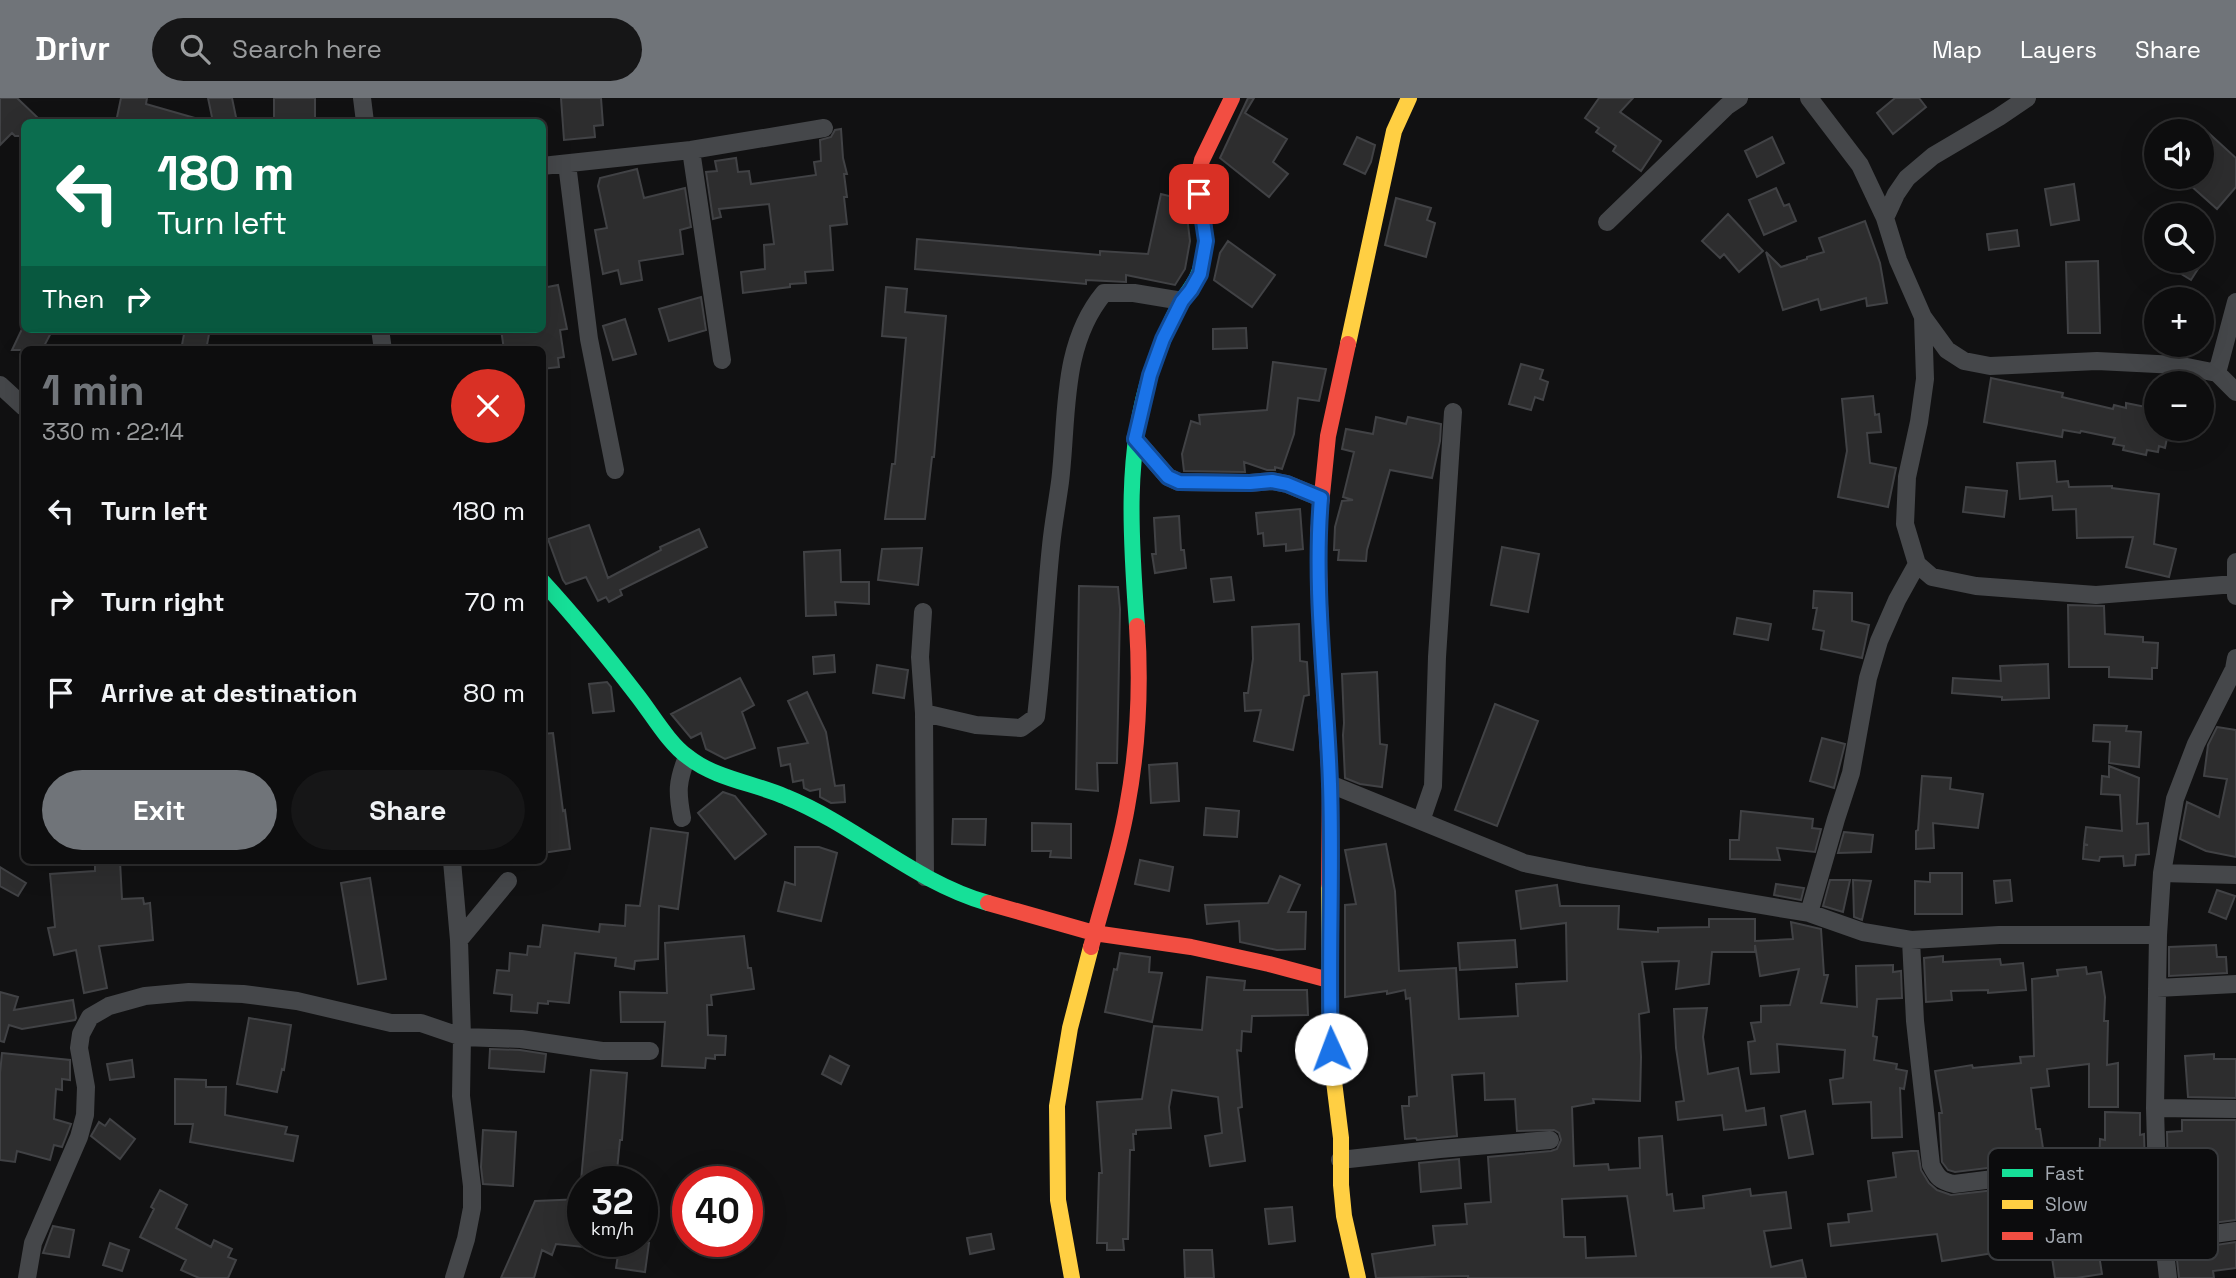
<!DOCTYPE html>
<html lang="en">
<head>
<meta charset="utf-8">
<style>
  :root { --surface:#0d0d0e; --page:#161617; --text:#f1f3f6; --muted:#9a9c9e; --line:#2d2d2e; --accent:#707479 }
  body { margin:0; font-family:"Space Grotesk",sans-serif; background:var(--page); color:var(--text); height:100vh; display:flex; flex-direction:column; font-size:26px; white-space:nowrap }
  * { box-sizing:border-box; margin:0 }
  p { font-size:23px; color:var(--muted) }
  .icon { flex:none; width:38px; height:38px; fill:none; stroke:currentColor; stroke-width:2; stroke-linecap:round; stroke-linejoin:round }
  .map { position:relative; flex:1; overflow:hidden }
  .sheet { position:absolute; left:21px; top:248px; width:525px; height:518px; display:flex; flex-direction:column; background:var(--surface); border-radius:10px; box-shadow:0 7px 28px #0002,0 0 0 2px var(--line) }
  .sheet>* { flex:none }
  .banner { position:absolute; left:21px; top:21px; width:525px; height:214px; border-radius:10px; box-shadow:0 7px 28px #0002,0 0 0 2px var(--line); background:#0b6e4f; color:#fff; overflow:hidden }
  .buttons { position:absolute; left:2144px; top:21px; display:grid; gap:14px }
  .buttons a { display:grid; place-items:center; width:70px; height:70px; border-radius:50%; background:var(--surface); box-shadow:0 7px 28px #0002,0 0 0 2px var(--line); font-size:35px }
  .speed { position:absolute; left:567px; top:1068px; display:flex; gap:14px; font-size:35px; font-weight:700; text-align:center }
  .speed>* { display:grid; place-content:center; width:91px; height:91px; border-radius:50%; background:var(--surface); box-shadow:0 7px 28px #0002,0 0 0 2px var(--line); line-height:1 }
  .speed small { font-size:18px; font-weight:400 }
  .speed .limit { border:10px solid #d22; background:#fff; color:#111 }
  .pin { position:absolute; display:grid; place-items:center; width:60px; height:60px; color:#fff; margin:-30px; border-radius:14px; box-shadow:0 4px 10px #0006 }
  .me { position:absolute; width:77px; margin:-38px; rotate:358deg; stroke-linejoin:round; filter:drop-shadow(0 0 5px #0008) }
  .turn { display:flex; align-items:center; gap:24px; height:147px; padding:0 21px; font-size:32px }
  .turn .icon { width:91px; height:91px; stroke-width:2.5 }
  .turn b { display:block; font-size:49px; line-height:60px }
  .then { display:flex; align-items:center; height:66px; padding:0 21px; background:#0003; gap:14px; font-size:26px }
  .round { display:grid; place-items:center; flex:none; width:74px; height:74px; border-radius:37px; background:var(--page) }
  .head { display:flex; align-items:center; justify-content:space-between; height:119px; padding:0 21px }
  h1 { font-size:42px; font-weight:800; line-height:52px; color:var(--accent) }
  .button { display:flex; gap:14px; margin-top:auto; padding:14px 21px }
  .button a { flex:1; height:80px; border-radius:42px; background:var(--accent); color:#fff; font-size:28px; font-weight:800; line-height:80px; text-align:center }
  .button a+a { background:var(--page); color:var(--text) }
  ul { padding:0; list-style:none }
  li { display:flex; align-items:center; gap:21px; height:91px; padding:0 21px }
  li div { flex:1 }
  li b { display:block; font-size:26px }
  li em { font-style:normal }
  header { display:flex; align-items:center; gap:42px; box-sizing:border-box; height:98px; padding:0 35px; background:var(--accent); color:#fff }
  header strong { font-size:33px }
  nav { display:flex; gap:38px; margin-inline-start:auto; font-size:24px }
  .search { width:490px; height:63px; background:var(--page); display:flex; align-items:center; gap:18px; box-sizing:border-box; padding:0 24px; border-radius:38px; color:var(--muted); font-size:26px }
  .map>svg:first-child { display:block }
</style>
</head>
<body>
<header>
<strong>Drivr</strong>
<div class="search"><svg class="icon" aria-label="search" viewBox="0 0 24 24"><circle cx="10" cy="10" r="6"/><path d="M15 15l6 6"/></svg>Search here</div>
<nav><a>Map</a><a>Layers</a><a>Share</a></nav>
</header>
<div class="map">
<svg width="2236" height="1180" viewBox="0 0 2236 1180">
  <rect width="100%" height="100%" fill="#111112"/>
  <path fill="#2d2d2e" stroke="#414245" stroke-width="2" fill-rule="evenodd" d="M0 0H17L37 19 33 24H24V34L21 38H15L12 35 0 47Z
    M121 0H147L146 6 195 20V24H116Z
    M208 0H232L237 24H213Z
    M274 0H315V24H274Z
    M561 0H601L603 27 594 28 595 39 564 42Z
    M1248 0H1254L1245 15 1287 41 1273 64 1288 76 1269 99 1220 60Z
    M1599 0H1633L1620 14 1661 43 1641 73 1613 53 1616 48 1596 34 1599 30 1585 20Z
    M1895 0H1919L1926 9 1893 36 1877 15Z
    M2202 29 2236 60V89L2217 111 2181 79H2202Z
    M841 31 843 60 847 76H844L847 99H844L847 126 830 128 833 172 805 174 806 185 790 186V189L743 195 741 174 765 171 764 147 774 146 769 106 719 111 721 119 713 121 706 74 717 73 715 63 736 60 738 74 749 73 751 86 816 77 814 64 821 63 820 42 831 39 835 32Z
    M1357 39 1375 47 1371 64 1365 76 1344 66Z
    M1772 39 1784 65 1757 79 1745 53Z
    M637 71 644 100 685 90 691 129 680 132 683 156 639 163 642 182 621 186 618 172 603 176 595 132 607 130 598 88 600 80Z
    M2074 86 2079 122 2051 127 2045 91Z
    M1776 90 1784 108 1789 106 1796 123 1764 137 1749 102Z
    M1161 96 1185 102 1190 143 1185 171 1175 187 1126 177V184L1086 182V186L915 171 917 141 1100 157V153L1148 156Z
    M1396 100 1431 110 1427 122 1435 125 1426 159 1385 147Z
    M1728 116 1763 153 1739 174 1724 156 1720 160 1702 143Z
    M1865 123 1880 165 1887 205 1867 208 1866 200 1821 212 1818 201 1783 212 1766 154 1781 169 1807 161V159L1824 154 1819 140Z
    M2017 132 2019 148 1989 152 1987 136Z
    M1228 143 1275 177 1252 209 1214 182 1220 155Z
    M2098 163 2100 235H2068L2066 164Z
    M2160 163H2203L2191 182Z
    M558 187 567 231 560 232 564 259 558 260 559 269 542 271V252H504L501 231H542V190Z
    M886 189 907 191 905 214 946 218 934 359H932L925 421H885L892 366H895L906 240 882 238Z
    M701 199 706 232 669 243 659 211Z
    M625 221 636 256 613 262 603 228Z
    M1246 230 1247 250 1213 251V231Z
    M22 231H53L42 252H12Z
    M185 231H210L206 252H181Z
    M1273 264 1326 271 1319 303 1298 300 1294 336 1282 371 1275 369V372H1267L1244 364 1245 374 1184 373 1182 356 1191 323 1200 326 1199 317 1267 312Z
    M1521 266 1543 272 1540 281 1548 284 1543 302 1535 299 1531 312 1509 306Z
    M1991 280 2063 295 2062 299 2113 311 2114 307 2126 310V305L2156 311V331H2169L2165 350 2159 348 2158 354 2147 352 2146 357 2123 352 2124 348 2113 346 2115 340 2081 333 2080 335 2063 332 2062 339 1984 324Z
    M1873 298 1875 317 1879 316 1881 334 1867 335 1870 365 1896 370 1888 409 1838 399 1847 353 1842 301Z
    M1376 319 1406 326 1408 319 1441 326 1440 343 1432 380 1390 372 1367 452 1366 463 1338 462 1339 452H1334L1335 429 1342 403 1353 402 1343 399 1354 354 1342 351 1346 331 1373 336Z
    M2055 363 2057 384 2068 383 2069 389 2112 388V390L2159 396 2154 446 2176 451 2169 479 2126 469 2133 439 2077 440 2076 411 2053 412 2052 398 2020 401 2017 365Z
    M1966 389 2007 393 2004 419 1963 414Z
    M1300 411 1303 451 1286 453V446L1264 448 1263 435 1258 436 1256 415Z
    M1179 418 1181 452H1184L1186 470 1155 475 1152 456H1156L1154 420Z
    M589 427 608 480 661 452 660 449 699 431 707 449 620 492 622 497 609 504 606 499 598 503 586 479 566 486 563 482 548 441Z
    M1502 449 1539 456 1528 514 1491 507Z
    M922 450 918 487 878 482 882 451Z
    M840 452 841 484H869V506L835 504 836 517 806 518 804 454Z
    M1231 479 1234 502 1214 504 1211 481Z
    M1079 488 1118 489 1120 511 1117 665H1097L1098 693 1076 691Z
    M1814 493 1852 495V523L1869 527 1862 560 1821 551 1824 533 1813 531 1817 510H1813Z
    M2068 507 2104 508 2105 536 2143 539V544L2158 545 2157 570H2152V581L2109 579V569H2069Z
    M1737 520 1771 526 1768 542 1734 536Z
    M1299 526 1300 563 1307 564 1309 597 1304 598 1293 652 1254 643 1261 612 1245 613 1244 595H1248L1253 561 1252 529Z
    M834 557 835 574 814 576 813 559Z
    M2048 566 2049 600 2002 602V599L1952 595 1953 580 2001 583 2000 568Z
    M877 567 908 572 904 600 873 595Z
    M1377 574 1380 646 1387 647 1382 689 1360 686 1345 680 1343 637 1344 625 1342 576Z
    M740 580 754 607 742 614 755 650 725 661 706 651 701 635 691 640 671 616Z
    M607 584 611 589 614 613 593 615 589 586Z
    M807 594 826 634 835 688 844 687 845 704 831 705 820 699V691L810 693 804 690 803 682 793 684 790 666 781 668 778 650 808 645 788 603Z
    M1495 606 1538 623 1497 728 1455 712Z
    M2094 627 2127 628 2126 633 2141 634 2139 669 2109 665 2110 644 2093 643Z
    M2217 629 2236 632V759L2206 753 2180 741 2187 704 2219 719 2227 681 2204 678 2208 647Z
    M553 635 563 713 565 712 570 751 542 755V636Z
    M1822 640 1845 646 1834 690 1810 683Z
    M1177 665 1179 703 1151 705 1149 667Z
    M2109 668 2139 680 2137 726 2148 725 2149 756 2136 757 2135 767 2124 768 2123 758 2100 759 2099 763 2083 761 2084 747H2088L2084 746 2086 729 2122 733 2120 697 2101 696 2102 678 2109 679Z
    M1922 678 1951 680 1950 691 1983 696 1978 730 1933 725 1934 750 1916 751V733L1918 732Z
    M723 694 735 698 766 736 735 761 698 715Z
    M1206 710 1239 713 1237 739 1204 737Z
    M1741 713 1813 721 1812 730 1821 731 1815 754 1777 750 1780 762 1730 761V742H1739Z
    M953 721H986L985 747 952 746Z
    M1032 725 1071 726V760L1050 759 1051 753H1032Z
    M651 730 688 735 678 811 659 808 658 861 635 863 634 871 615 868 616 860 575 855 569 905 548 903V906L538 905 537 915 511 913 512 897 494 895 497 872 509 873 510 855 527 857 528 848 540 849 543 827 599 834 600 826 625 828 626 807 640 808Z
    M1844 734 1873 737 1871 754 1838 755Z
    M1386 746 1395 793 1399 873 1456 870 1459 921 1518 918 1516 886 1567 883 1566 825 1521 831 1516 793 1557 787 1560 808H1619L1618 831 1658 834V830L1709 829V821H1755V843L1793 841 1791 824 1821 831 1824 877H1828L1821 905 1857 909 1856 868 1893 867V874L1901 873 1902 900 1877 901 1873 938 1877 939 1874 962 1897 966 1896 971 1907 973 1904 991 1900 990 1902 1039 1872 1040 1871 1004 1833 1006 1830 982 1843 980 1845 952 1777 946 1779 974 1751 976 1748 944 1755 943 1751 925 1761 924V908L1790 907 1799 871 1760 878 1755 847V854H1712L1709 886 1676 891 1679 863 1642 864 1649 914 1639 916 1641 959 1640 1003 1593 1001 1594 1005 1572 1009 1574 1068 1608 1066 1609 1072 1640 1070 1639 1040 1662 1038 1667 1097 1672 1096 1674 1113 1704 1110 1703 1098 1750 1091 1751 1098 1786 1094 1791 1130 1764 1133 1771 1169 1802 1162 1806 1180H1468V1178L1376 1180 1372 1156 1435 1147 1433 1128 1467 1126 1465 1106 1491 1104 1488 1059 1551 1053 1557 1051 1561 1042 1559 1035 1554 1032 1517 1033 1515 1001 1485 1002 1484 975 1452 977 1457 1038 1417 1042 1416 1040 1405 1041 1402 1008H1409V999L1417 998 1410 900 1406 901 1405 892 1387 896V893L1345 899V807L1356 806 1345 752ZM1627 1098 1636 1158 1586 1160 1585 1139H1564L1562 1101Z
    M795 749H819L837 755 821 823 778 813 785 784 795 787Z
    M1140 762 1173 769 1169 793 1135 786Z
    M95 763H120L122 801 143 800 144 806 150 805 153 842 99 848 107 890 84 895 76 852 54 857 48 830 55 829 50 776 95 773Z
    M0 769 26 785 18 798 0 788Z
    M1930 775H1962V816H1915V783L1930 784Z
    M1280 778 1300 787 1288 814H1306L1305 851 1277 852 1240 844 1239 823 1207 826 1205 807 1268 805Z
    M370 780 386 881 358 886 341 785Z
    M1830 782H1850L1843 814 1823 808Z
    M1853 782 1871 783 1862 822 1854 819Z
    M2010 782 2012 803 1996 805 1994 783Z
    M1776 786 1804 790 1801 802 1774 797Z
    M2217 792 2235 798 2226 821 2209 814Z
    M744 838 748 870H751L754 891 711 897 712 907H707L708 937 726 938 725 957H715V961L706 960 705 970 662 968 665 924H621L620 894 667 895 665 845Z
    M1515 842 1517 869 1460 872 1458 845Z
    M2216 847 2217 859H2226L2227 875 2169 878V849Z
    M1120 855 1150 859 1149 874 1162 875 1152 924 1105 914 1114 871 1117 872Z
    M1943 858V864L2000 861 2001 867 2023 865 2026 892 1988 895V892L1951 893 1952 902 1926 904 1924 860Z
    M2086 869 2087 876 2101 874 2105 899 2104 923H2108L2107 967 2118 965V1009H2089V966L2047 971 2049 988 2031 990 2036 1031H2040L2043 1050 2034 1051 2036 1064 1955 1074 1948 1072 1942 1064 1939 1015H1942L1935 973 1972 967 1973 970 2021 965 2020 959 2034 958 2032 881 2058 878 2057 872Z
    M1207 879 1245 883 1244 892H1307L1308 917 1252 918 1251 934 1242 933 1241 953 1237 952 1242 1009 1238 1010 1245 1063 1210 1068 1205 1038 1222 1035 1218 999 1172 992 1169 1009 1171 1030 1136 1032V1036H1133L1134 1052H1130L1128 1141H1123L1124 1152H1107V1145H1097L1099 1075H1102L1097 1004 1142 1001 1154 928 1202 932Z
    M0 894 18 899 14 912 73 902 76 920 75 922 22 931 9 927 4 944 0 943Z
    M1707 910 1703 939 1708 976 1738 970 1746 1013 1764 1010 1766 1027 1724 1032 1722 1017 1678 1022 1676 1004 1684 1003 1676 950 1674 911Z
    M249 920 291 927 284 972 282 971 277 994 237 986Z
    M490 951 520 952 546 956 544 974 489 970Z
    M2 955 70 962V982L62 981V992L56 991 54 1021 71 1026 62 1049 54 1047 50 1062 17 1053 15 1064 0 1062V975Z
    M2214 956V961H2236V1000L2188 999 2185 958Z
    M830 958 849 968 841 986 822 976Z
    M132 962 134 979 110 982 107 966Z
    M591 972 627 975 622 1042H620L616 1083H581Z
    M175 981 206 982V989H226L225 1017 287 1029 285 1036 298 1038 293 1063 190 1044 193 1026H175Z
    M1805 1013 1813 1056 1789 1060 1781 1018Z
    M2105 1014 2140 1015V1037L2144 1036 2145 1070 2099 1066 2100 1041 2105 1042Z
    M110 1021 135 1041 120 1061 91 1038 99 1024 105 1028Z
    M2182 1022H2236V1122L2174 1130 2168 1081 2167 1034 2182 1033Z
    M483 1032 516 1034 513 1088 483 1086 481 1069Z
    M1911 1053H1918L1921 1072 1929 1085 1937 1092 1951 1097 2038 1087V1090L2059 1087H2084L2147 1093 2150 1126 2132 1129 2134 1145 2098 1150 2102 1176 2076 1180H2055L2048 1133 1992 1143 1994 1155 1942 1163 1937 1136 1831 1148 1828 1126 1849 1124 1848 1116 1872 1113 1868 1083 1896 1079 1893 1055Z
    M1459 1061 1461 1090 1421 1094 1419 1065Z
    M160 1092 187 1107 176 1130 211 1149 214 1142 232 1151 228 1159 236 1162 228 1180H199L181 1172 186 1162 140 1139 154 1111 151 1109Z
    M583 1101V1149L556 1146 552 1157 542 1152 534 1180H501L535 1103Z
    M1292 1109 1295 1143 1269 1146 1265 1111Z
    M53 1128 74 1132 69 1159 43 1155Z
    M991 1136 994 1151 970 1156 967 1140Z
    M620 1143H645V1145H649L645 1174 616 1170Z
    M2236 1144V1170L2213 1173 2214 1180H2179L2176 1153Z
    M110 1145 129 1152 122 1173 103 1167Z
    M1184 1152H1212L1214 1180H1185Z"/>
  <g fill="none" stroke-linecap="round" stroke-linejoin="round">
    <path stroke="#45474a" stroke-width="18" d="M362 0 365 24
      M1809 0 1860 67 1885 120 1898 162 1923 219 1947 252 1964 263 1990 268 2097 263 2177 267 2217 275 2236 294
      M691 52 722 262
      M567 66 589 241 615 372
      M542 68 691 52 824 30
      M1885 120 1896 96 1907 80 1933 58 1999 19 2027 0
      M1607 124 1727 8 1739 0
      M1923 219 1925 281 1919 324 1907 379 1905 426 1917 466 1932 479 1976 488 2096 497 2235 486
      M380 231 383 252
      M2217 275 2236 204
      M0 287 24 309
      M1135 341 1168 379 1179 384 1250 385 1272 383 1287 386 1321 400
      M2236 464V498
      M923 514 920 559 924 615 925 779
      M924 615 976 627 1021 630 1036 619C1043 562 1045 505 1051 448 1053 427 1057 406 1060 384 1068 320 1060 248 1104 195H1134L1182 203
      M1330 686 1524 765 1584 777 1809 815 1863 834 1911 842 1999 837H2158
      M682 720C677 694 677 684 687 659
      M1421 723 1433 688 1437 559 1453 314
      M452 763 459 842
      M2162 775 2236 777
      M1809 815 1836 721 1851 675 1868 580 1879 543 1897 502 1917 466
      M1911 842 1915 923 1931 1067C1937 1079 1940 1083 1954 1086L2041 1075 2085 1076 2157 1082
      M2157 890 2236 886
      M2155 1010 2236 1011
      M1340 1062 1440 1051 1550 1042
      M2164 1143 2236 1133
      M27 1180 33 1145 79 1039 85 1017 86 989 79 950 81 936 90 919 109 908 145 898 189 894 243 896 297 903 391 925H421L462 939 521 941 602 953H650
      M454 1180 466 1141 472 1110V1088L461 998 462 939 459 842 508 783
      M2168 1180 2157 1082 2155 1010 2158 837 2162 775 2175 701 2196 646 2234 571 2236 560"/>
    <path stroke="#16e098" stroke-width="16" d="M542 483C576 520 607 558 637 597 652 616 669 646 688 659 716 681 754 685 786 699 857 728 914 784 988 805
      M1137 528C1131 444 1124 356 1151 274 1159 251 1168 228 1180 206 1189 191 1199 182 1202 164"/>
    <path stroke="#ffcf43" stroke-width="16" d="M1348 246 1394 33 1409 0
      M1329 786 1330 951 1341 1040V1087L1344 1118 1358 1180
      M1072 1180 1058 1102 1057 1008 1070 930 1091 849"/>
    <path stroke="#f24e42" stroke-width="16" d="M1202 164 1206 143 1198 79 1202 62 1232 0
      M1329 786 1330 686 1321 541 1318 436 1328 338 1348 246
      M988 805 1094 835 1191 849 1269 866 1329 882
      M1091 849C1103 803 1119 756 1127 709 1138 650 1141 588 1137 528"/>
  </g>
  <g fill="none" stroke-linecap="round" stroke-linejoin="round">
    <g stroke="#114b97" stroke-width="18">
      <path id="route" d="M1199 96 1206 143 1200 176 1191 192 1182 203 1163 241 1150 277 1135 341 1168 379 1179 384 1250 385 1272 383 1287 386 1321 400C1313 496 1327 591 1330 686 1333 775 1328 863 1331 951"/>
    </g>
    <use href="#route" stroke="#1a73e8" stroke-width="12"/>
  </g>
  <rect x="1988" y="1050" width="230" height="112" rx="10" fill="#0c0c0d" stroke="#393b3e" stroke-width="2"/>
  <rect x="2002" y="1071" width="31" height="8" fill="#16e098"/>
  <rect x="2002" y="1102" width="31" height="9" fill="#ffcf43"/>
  <rect x="2002" y="1134" width="31" height="8" fill="#f24e42"/>
  <g font-size="19" fill="#a3a9b1">
    <text x="2045" y="1082">Fast</text>
    <text x="2045" y="1113">Slow</text>
    <text x="2045" y="1145">Jam</text>
  </g>
</svg>
<div class="buttons">
<a><svg class="icon" aria-label="sound" viewBox="0 0 24 24"><path d="M4 9h4l5-4v14l-5-4H4zM17 9q2 3 0 6"/></svg></a>
<a><svg class="icon" aria-label="search" viewBox="0 0 24 24"><circle cx="10" cy="10" r="6"/><path d="M15 15l6 6"/></svg></a>
<a>+</a>
<a>−</a>
</div>
<div class="speed"><div>32<small>km/h</small></div><div class="limit">40</div></div>
<div class="pin" style="left:1199px;top:96px;background:#d93025"><svg class="icon" aria-label="arrive" viewBox="0 0 24 24"><path d="M6 21V4h12l-3 4 3 4H6"/></svg></div>
<svg class="me" style="left:1331px;top:951px" viewBox="-20 -20 40 40"><circle r="19" fill="#fff"/><path d="M0-13L10 11 0 6-10 11z" fill="#1a73e8"/></svg>
<div class="banner">
<div class="turn"><svg class="icon" aria-label="left" viewBox="0 0 24 24"><path d="M17 20v-9H6M10 6l-5 5 5 5"/></svg><div><b>180 m</b>Turn left</div></div>
<div class="then">Then<svg class="icon" aria-label="right" viewBox="0 0 24 24"><path d="M7 20v-9h11M14 6l5 5-5 5"/></svg></div>
</div>
<section class="sheet">
<div class="head"><div><h1>1 min</h1><p>330 m · 22:14</p></div><a class="round" style="background:#d93025;color:#fff"><svg class="icon" aria-label="close" viewBox="0 0 24 24"><path d="M6 6l12 12M18 6L6 18"/></svg></a></div>
<ul>
<li><svg class="icon" aria-label="left" viewBox="0 0 24 24"><path d="M17 20v-9H6M10 6l-5 5 5 5"/></svg><div><b>Turn left</b></div><em>180 m</em></li>
<li><svg class="icon" aria-label="right" viewBox="0 0 24 24"><path d="M7 20v-9h11M14 6l5 5-5 5"/></svg><div><b>Turn right</b></div><em>70 m</em></li>
<li><svg class="icon" aria-label="arrive" viewBox="0 0 24 24"><path d="M6 21V4h12l-3 4 3 4H6"/></svg><div><b>Arrive at destination</b></div><em>80 m</em></li>
</ul>
<div class="button"><a>Exit</a><a>Share</a></div>
</section>
</div>
</body>
</html>
